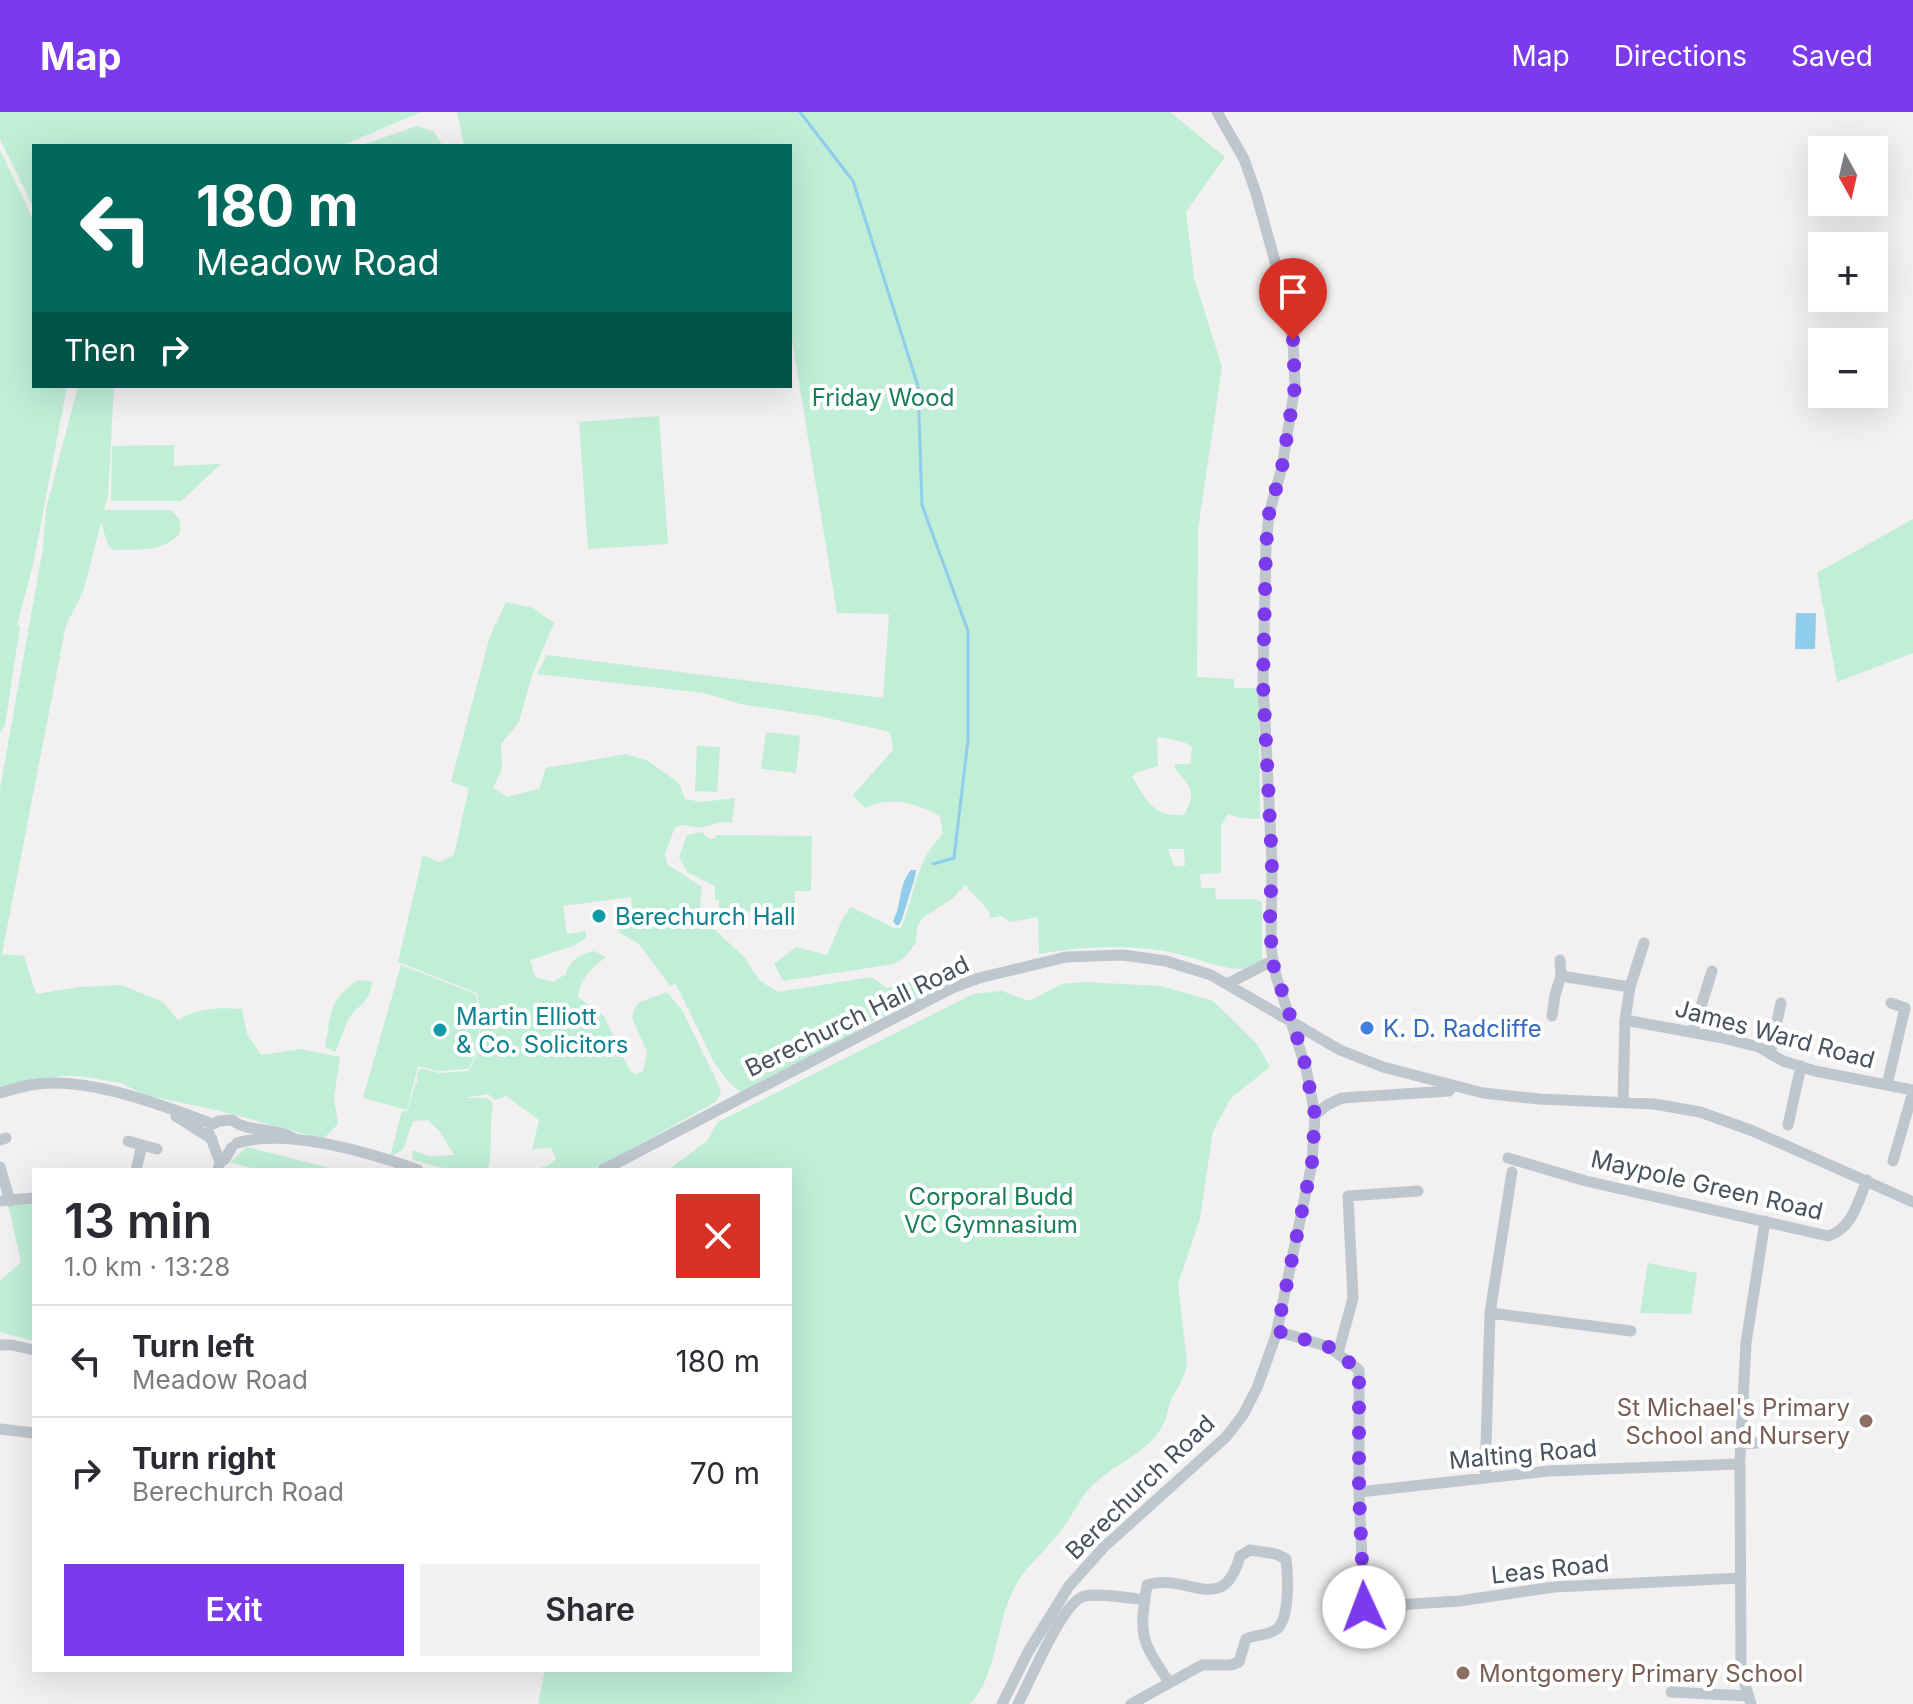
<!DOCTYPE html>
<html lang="en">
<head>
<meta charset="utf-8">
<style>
  :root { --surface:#fff; --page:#f2f2f3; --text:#2b2b33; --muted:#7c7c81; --line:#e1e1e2; --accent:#7c3aed }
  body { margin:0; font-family:Inter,sans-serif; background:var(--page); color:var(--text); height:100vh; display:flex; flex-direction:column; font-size:30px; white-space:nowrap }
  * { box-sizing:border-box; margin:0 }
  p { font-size:26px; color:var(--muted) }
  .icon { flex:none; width:44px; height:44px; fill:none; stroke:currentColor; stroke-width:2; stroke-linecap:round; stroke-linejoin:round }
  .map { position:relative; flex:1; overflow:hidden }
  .details { position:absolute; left:32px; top:1056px; width:760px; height:504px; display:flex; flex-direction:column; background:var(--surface); border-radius:0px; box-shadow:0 8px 32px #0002 }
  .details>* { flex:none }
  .banner { position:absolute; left:32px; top:32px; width:760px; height:244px; border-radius:0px; box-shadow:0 8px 32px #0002; background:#00695c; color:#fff; overflow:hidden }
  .needle { width:52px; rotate:172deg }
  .buttons { position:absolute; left:1808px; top:24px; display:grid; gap:16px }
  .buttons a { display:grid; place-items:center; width:80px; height:80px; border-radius:0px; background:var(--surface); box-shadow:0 8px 32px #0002; font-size:40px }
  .pin { position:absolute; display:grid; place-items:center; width:68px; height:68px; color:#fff; margin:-82px -34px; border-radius:50% 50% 50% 0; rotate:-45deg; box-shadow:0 0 8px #0007 }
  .pin .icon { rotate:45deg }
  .me { position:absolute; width:88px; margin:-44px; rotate:358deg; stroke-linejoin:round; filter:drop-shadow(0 0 6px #0008) }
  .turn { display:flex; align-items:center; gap:28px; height:168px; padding:0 32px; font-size:36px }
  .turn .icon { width:104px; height:104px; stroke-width:2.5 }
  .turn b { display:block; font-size:56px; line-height:68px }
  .then { display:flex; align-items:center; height:76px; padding:0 32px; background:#0003; gap:16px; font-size:30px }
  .round { display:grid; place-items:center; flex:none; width:84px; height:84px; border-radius:0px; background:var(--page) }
  .headline { display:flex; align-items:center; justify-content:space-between; height:136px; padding:0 32px }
  h1 { font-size:48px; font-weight:600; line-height:60px }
  .cta { display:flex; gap:16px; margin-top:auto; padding:16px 32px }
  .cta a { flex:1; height:92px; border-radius:0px; background:var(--accent); color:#fff; font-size:32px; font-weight:600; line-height:92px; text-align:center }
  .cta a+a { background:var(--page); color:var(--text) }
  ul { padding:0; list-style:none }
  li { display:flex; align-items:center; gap:24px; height:112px; padding:0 32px; border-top:2px solid var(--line) }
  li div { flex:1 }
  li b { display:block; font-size:30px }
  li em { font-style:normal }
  header { display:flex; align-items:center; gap:48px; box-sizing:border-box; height:112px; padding:0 40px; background:var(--accent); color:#fff }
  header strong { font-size:38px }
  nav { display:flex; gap:44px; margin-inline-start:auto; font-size:28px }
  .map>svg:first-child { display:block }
</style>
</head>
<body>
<header>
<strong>Map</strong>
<nav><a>Map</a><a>Directions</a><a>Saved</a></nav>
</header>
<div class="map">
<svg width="1913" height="1592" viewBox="0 0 1913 1592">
  <rect width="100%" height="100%" fill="#f2f0f0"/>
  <path fill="#c0eed7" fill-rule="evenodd" d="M0 0H421L341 34H34V97L0 27Z
    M457 0H1170L1225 45 1186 100 1194 166 1222 255 1198 417 1197 565 1234 567V576H1259L1260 707 1241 706 1228 702 1221 714V761L1200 762 1201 776H1215L1216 787H1255L1262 790V847C1259 854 1256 857 1248 857 1224 858 1204 849 1182 843 1138 831 1083 834 1039 842L1038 805 1010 810 1001 804 990 806 989 799 965 773 952 787 922 806 917 815 916 831 904 846 894 852 783 869 774 852 796 835 827 843 843 806 851 795 894 816H901C915 783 916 747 943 722L940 704C916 691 890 683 865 696L853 683 893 638 890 620 819 604 740 592 704 581 537 562 547 543 883 586 889 502 837 501 790 216V34H464ZM1157 625C1165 626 1187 629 1192 635L1190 652H1175V656C1191 676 1197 679 1184 703 1152 705 1147 688 1132 665L1138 660 1158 654ZM1168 737H1184L1185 754H1174Z
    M417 14 433 19 443 34H359Z
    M0 38 34 109V274H67L33 453 17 513 20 514 5 613 0 621Z
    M78 274H114L108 384 104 398H171L180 408V421C164 441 136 437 113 438L108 433 101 411 83 480 66 513 2 842 24 844 36 882 80 875 121 873 163 890 178 908C198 896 219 895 242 897L247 922 261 943 301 937 340 945 334 986 338 1012 323 1027 216 998 145 983 121 971 80 964H60L0 978V677L43 436 46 397Z
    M659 304 668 432 588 437 579 310Z
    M174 333V354L221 352 181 389H111L112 334Z
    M1913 407V541L1837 570 1817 461Z
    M506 490 533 496 554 511 531 566 519 610 501 632 502 657 493 676 507 685 539 677 546 656 626 642 648 649 679 671 685 687 702 690 735 686 732 711C716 709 718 712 704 715 693 717 686 710 675 715L665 742 667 752 702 775 699 803 744 845 759 868 778 880 871 865 887 876 908 870 927 877 917 889 869 911 835 934 740 980 727 968 714 950 676 872 670 874 639 832 620 821 618 815 635 812 631 785 563 794 567 822 586 819V826L573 834 530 848 535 865 553 870 566 862C570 847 580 843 594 839L606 845C592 856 580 866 578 885L604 904 630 959 636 962 643 959 647 940 632 906 635 895 640 890 667 880 682 898 721 978 717 989 607 1051 589 1058H532L547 1054 556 1047 551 1036 532 1037 539 1008 506 984 495 988 488 982 464 986H488L493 992C489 1014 493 1036 488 1058H451L413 1048 412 1038 429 1044 454 1043 440 1020 428 1008 413 1009 403 1037 390 1045 402 999 407 1000 416 970 418 973 417 962 420 956 439 961 468 959C485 937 480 907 477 881L398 850 423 743 439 750 454 743 469 676 451 670 490 524Z
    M766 620 800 624 796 661 761 657Z
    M697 634 720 635 717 680 695 679Z
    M702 720 710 727 716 726V723L812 724 811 779H795V799L755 796V800L719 799V788H715V774L687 760 679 745 687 723Z
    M401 853 476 882C479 907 484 936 468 957L438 959 418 954 407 998 363 986Z
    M358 868 372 869C371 892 357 892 348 908 343 919 340 930 335 940L325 935C332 902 326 890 358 868Z
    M1083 870 1161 874 1213 889 1257 932 1270 955 1231 986 1213 1019 1200 1106 1178 1172 1187 1250C1185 1265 1180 1272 1173 1284 1168 1293 1168 1304 1163 1313 1147 1343 1112 1352 1090 1376 1079 1388 1072 1404 1062 1417 1050 1433 1035 1447 1022 1463 993 1504 1001 1560 970 1592H538L545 1558H790V1058H668L707 1029 718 1010 973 882 1002 879 1029 889 1062 872Z
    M247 1035 338 1058H259L230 1050Z
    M34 1091V1229L0 1220V1169L21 1150 8 1093Z
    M1648 1151 1697 1161 1691 1202 1640 1201Z"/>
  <path fill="#8fcdea" d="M1796 501H1816L1815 537H1795Z
    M911 758H916L915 765 902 807 899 813H896L893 809C902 793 898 773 911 758Z"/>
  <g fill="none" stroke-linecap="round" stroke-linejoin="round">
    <path stroke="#8fcdea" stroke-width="3" d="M800 0 853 69 918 274 922 393 968 519V628L954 746 933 752"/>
    <path stroke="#bec6ce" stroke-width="11" d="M1560 848 1561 864 1630 875
      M1227 872 1272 849
      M1552 904 1555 883 1561 864
      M1625 908 1723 926 1759 935 1783 949 1815 959 1913 978
      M1693 920 1712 859
      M1770 942 1781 891
      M1887 973 1905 896 1891 891
      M0 981C10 978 20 975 30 973 86 963 161 993 213 1012L219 1009 232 1008C248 1021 275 1015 293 1026
      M1623 990 1625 908 1630 875 1644 831
      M1315 1003 1327 993 1342 986 1449 979 1452 975
      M176 1004 212 1027
      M1788 1013 1801 954
      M209 1021 220 1050 218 1058
      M0 1028 6 1026
      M128 1029 142 1033
      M237 1031C287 1016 369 1040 418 1058
      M1508 1046 1586 1069 1828 1124C1852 1117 1858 1090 1867 1068
      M1893 1049 1913 980
      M220 1050 225 1047 232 1035
      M0 1055 10 1089
      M136 1058 142 1033 157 1037
      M603 1058 952 876 979 866 1066 845 1123 843 1166 849 1211 863 1340 938 1383 955 1483 981 1539 987 1654 992 1700 1000 1753 1019 1913 1090
      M0 1089 34 1086
      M1490 1201 1631 1219
      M1277 1219 1329 1235 1359 1258V1380L1364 1495 1459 1489 1554 1475 1741 1466
      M0 1233H12L34 1238
      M1338 1241 1353 1186 1348 1084 1418 1079
      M0 1317 34 1321
      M1741 1332 1757 1331
      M1740 1347 1746 1231 1765 1109
      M1485 1366 1490 1201 1512 1060
      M1359 1380 1549 1359 1740 1352 1741 1559 1751 1592
      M1671 1580 1747 1584
      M1002 1592 1028 1540 1069 1474 1104 1435 1226 1325 1243 1303 1257 1276 1276 1223 1312 1051 1315 1003 1306 956 1276 864 1271 836 1272 751 1263 571 1266 434 1269 402 1282 355 1295 274 1293 228 1276 153 1256 81 1244 47 1217 0
      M1018 1592C1030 1569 1061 1494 1082 1485 1095 1480 1130 1486 1145 1488
      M1131 1592 1202 1553H1231L1239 1550 1246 1527C1256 1522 1268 1524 1277 1517 1290 1506 1288 1463 1286 1447L1276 1442 1250 1438 1240 1444C1223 1506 1188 1460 1147 1473 1139 1524 1140 1527 1169 1570"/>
  </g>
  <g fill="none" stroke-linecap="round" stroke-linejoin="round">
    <path stroke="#7c3aed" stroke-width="14" stroke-dasharray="0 25.2" d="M1293 228 1295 274 1282 355 1269 402 1266 434 1263 571 1272 751 1270 803 1272 849 1303 943 1315 1003 1312 1051 1277 1219 1329 1235 1359 1258V1380L1364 1495"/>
  </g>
  <g fill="#0f9aa8" stroke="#fff" stroke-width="3">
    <circle cx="599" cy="804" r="8"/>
    <circle cx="440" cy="918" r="8"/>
  </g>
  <circle fill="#3f7fe0" stroke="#fff" stroke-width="3" cx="1367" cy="916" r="8"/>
  <g fill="#8d6e63" stroke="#fff" stroke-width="3">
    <circle cx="1866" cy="1309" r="8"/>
    <circle cx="1463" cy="1561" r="8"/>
  </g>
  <g text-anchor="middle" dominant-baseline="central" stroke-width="8" stroke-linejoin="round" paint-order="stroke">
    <g font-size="24" fill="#1a7e56" stroke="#fff">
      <text x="883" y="285">Friday Wood</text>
      <text x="991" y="1084">Corporal Budd<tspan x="991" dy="28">VC Gymnasium</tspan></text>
    </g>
    <g font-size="24" fill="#0d838f" stroke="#fff" text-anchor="start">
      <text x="615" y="804">Berechurch Hall</text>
      <text x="456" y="904">Martin Elliott<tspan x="456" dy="28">&amp; Co. Solicitors</tspan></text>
    </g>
    <g font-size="24" fill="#48515d" stroke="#fff">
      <text transform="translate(857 904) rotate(-26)">Berechurch Hall Road</text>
      <text transform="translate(1775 922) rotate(15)">James Ward Road</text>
      <text transform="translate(1707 1073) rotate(13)">Maypole Green Road</text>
      <text transform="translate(1523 1342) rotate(-5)">Malting Road</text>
      <text transform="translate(1140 1375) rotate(-44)">Berechurch Road</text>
      <text transform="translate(1550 1457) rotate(-6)">Leas Road</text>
    </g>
    <g font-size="24" fill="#366cbe" stroke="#fff" text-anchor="start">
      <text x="1383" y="916">K. D. Radcliffe</text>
    </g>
    <g font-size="24" fill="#785e54" stroke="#fff" text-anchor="end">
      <text x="1850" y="1295">St Michael's Primary<tspan x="1850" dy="28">School and Nursery</tspan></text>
      <text x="1479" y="1561" text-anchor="start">Montgomery Primary School</text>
    </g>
  </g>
</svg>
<div class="buttons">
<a><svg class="needle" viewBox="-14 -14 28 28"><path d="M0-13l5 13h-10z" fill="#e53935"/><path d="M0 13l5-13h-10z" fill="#7c7c81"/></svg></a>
<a>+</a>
<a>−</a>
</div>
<div class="pin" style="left:1293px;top:228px;background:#d93025"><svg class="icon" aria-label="arrive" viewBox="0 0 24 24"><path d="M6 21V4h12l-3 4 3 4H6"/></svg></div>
<svg class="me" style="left:1364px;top:1495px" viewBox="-20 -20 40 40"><circle r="19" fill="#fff"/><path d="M0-13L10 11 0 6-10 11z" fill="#7c3aed"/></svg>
<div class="banner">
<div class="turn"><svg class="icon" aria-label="left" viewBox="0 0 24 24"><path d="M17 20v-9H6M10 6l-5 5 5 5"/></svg><div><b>180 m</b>Meadow Road</div></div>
<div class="then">Then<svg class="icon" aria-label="right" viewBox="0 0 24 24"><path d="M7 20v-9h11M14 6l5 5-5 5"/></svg></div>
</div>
<section class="details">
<div class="headline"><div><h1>13 min</h1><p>1.0 km · 13:28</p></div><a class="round" style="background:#d93025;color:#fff"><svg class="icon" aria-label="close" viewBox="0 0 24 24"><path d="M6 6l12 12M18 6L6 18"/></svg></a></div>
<ul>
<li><svg class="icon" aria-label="left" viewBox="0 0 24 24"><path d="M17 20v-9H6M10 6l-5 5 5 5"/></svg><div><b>Turn left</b><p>Meadow Road</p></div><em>180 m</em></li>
<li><svg class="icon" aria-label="right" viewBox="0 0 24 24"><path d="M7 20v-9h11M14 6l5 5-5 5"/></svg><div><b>Turn right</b><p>Berechurch Road</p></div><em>70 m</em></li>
</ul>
<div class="cta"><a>Exit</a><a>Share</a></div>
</section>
</div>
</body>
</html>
